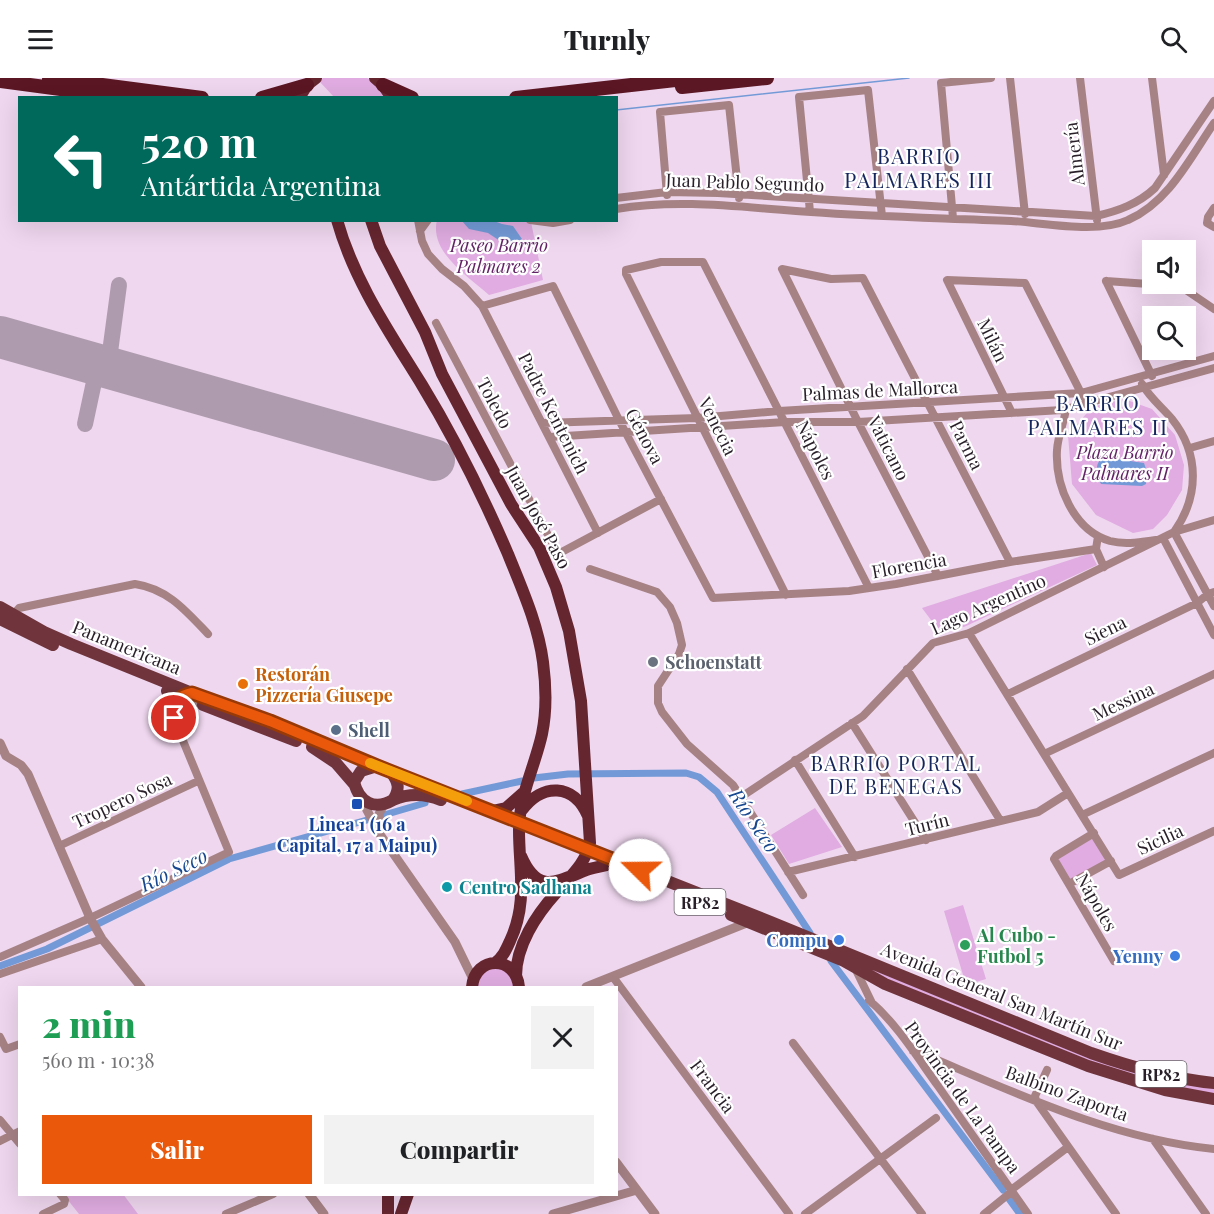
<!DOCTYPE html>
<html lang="es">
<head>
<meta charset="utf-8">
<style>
  :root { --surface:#fff; --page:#f2f2f2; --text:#202124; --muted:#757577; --accent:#ea580c }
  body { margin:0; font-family:"Playfair Display",serif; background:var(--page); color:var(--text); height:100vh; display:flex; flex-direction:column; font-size:22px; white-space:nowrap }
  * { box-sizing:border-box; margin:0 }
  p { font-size:20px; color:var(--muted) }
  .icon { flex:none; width:33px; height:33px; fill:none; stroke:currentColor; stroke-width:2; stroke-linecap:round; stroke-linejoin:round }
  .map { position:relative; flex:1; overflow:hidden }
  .details { position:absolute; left:18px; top:908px; width:600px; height:210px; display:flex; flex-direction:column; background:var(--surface); border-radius:0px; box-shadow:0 6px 24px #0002 }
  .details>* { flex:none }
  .hud { position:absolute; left:18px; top:18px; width:600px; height:126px; border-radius:0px; box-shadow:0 6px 24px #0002; background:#00695c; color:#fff; overflow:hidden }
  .tools { position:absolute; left:1142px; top:162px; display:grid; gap:12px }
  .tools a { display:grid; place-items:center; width:54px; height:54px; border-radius:0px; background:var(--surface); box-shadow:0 6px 24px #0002; font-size:30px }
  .pin { position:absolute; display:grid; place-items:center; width:51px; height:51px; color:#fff; margin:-26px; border:3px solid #fff; border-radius:50%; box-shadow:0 2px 6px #0007 }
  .me { position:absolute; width:66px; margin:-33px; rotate:292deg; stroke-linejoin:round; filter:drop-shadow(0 0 4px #0008) }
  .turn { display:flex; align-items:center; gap:21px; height:126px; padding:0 24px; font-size:27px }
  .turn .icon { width:78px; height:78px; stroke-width:2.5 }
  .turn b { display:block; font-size:42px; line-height:51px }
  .round { display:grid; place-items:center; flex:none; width:63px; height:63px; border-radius:0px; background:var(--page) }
  .overview { display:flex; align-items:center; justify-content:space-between; height:102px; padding:0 24px }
  h1 { font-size:36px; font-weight:800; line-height:45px; color:#1e9e55 }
  .button { display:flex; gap:12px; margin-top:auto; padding:12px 24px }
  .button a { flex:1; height:69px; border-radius:0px; background:var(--accent); color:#fff; font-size:24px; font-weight:800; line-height:69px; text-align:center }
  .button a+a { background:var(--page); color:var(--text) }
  header { display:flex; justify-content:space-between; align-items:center; height:78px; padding:0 24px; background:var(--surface); font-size:27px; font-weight:800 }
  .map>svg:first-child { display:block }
</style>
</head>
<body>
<header><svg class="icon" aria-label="menu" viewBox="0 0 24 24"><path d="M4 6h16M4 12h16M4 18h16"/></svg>Turnly<svg class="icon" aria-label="search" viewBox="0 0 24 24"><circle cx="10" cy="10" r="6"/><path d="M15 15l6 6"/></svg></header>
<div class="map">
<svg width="1214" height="1136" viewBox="0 0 1214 1136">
  <rect width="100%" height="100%" fill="#efd7ef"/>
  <path fill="#e0ace1" d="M323 0H367L373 3 387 19H334L319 3Z
    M437 142 531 144 543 202 489 217C468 198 429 174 437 142Z
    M1124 321 1152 331 1175 357 1184 387 1182 412 1167 437 1153 451 1133 455 1096 437 1072 406 1068 357 1092 329Z
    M1091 475 1097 487 964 549 937 550 922 530Z
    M815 730 842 769 789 786 771 757Z
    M1094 755 1111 783 1069 806 1056 778Z
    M963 827 986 901 966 907 944 833Z
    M856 882 927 914 1006 946 1214 1009V1017L1186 1013 1104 989 927 920 851 883Z
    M497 889 510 896 514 909H476L480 896Z
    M63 1116H123L138 1136H79Z"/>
  <path fill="#739ad6" d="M462 143H494L502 146 513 148 522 161 517 166 506 167 488 155 469 151Z
    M1103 379 1144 385 1147 394 1146 406 1142 408 1101 406C1096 397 1094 386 1103 379Z"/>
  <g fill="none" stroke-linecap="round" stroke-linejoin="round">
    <path stroke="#739ad6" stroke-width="1.5" d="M616 32 909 0"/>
    <path stroke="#739ad6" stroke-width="7" d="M534 700 568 696 686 695 699 699 717 714 810 855
      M462 716 522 703
      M384 737 425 725
      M831 883 1003 1112
      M0 888 47 871 229 781 367 742
      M1009 1121 1020 1136"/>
    <path stroke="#ae9cae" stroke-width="16" d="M82 282 93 299 94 304 85 346
      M108 289 119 207
      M98 299 107 294H127"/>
    <path stroke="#ae9cae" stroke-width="42" d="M0 259 434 382"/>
    <path stroke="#a68285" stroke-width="8" d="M1010 0 1025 136
      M1080 0 1097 142
      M1152 0 1164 97
      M667 117 660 34 729 27 739 120
      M616 120 667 114 718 115 1096 138C1118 133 1138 126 1155 110L1214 23
      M1214 130 1208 139 1207 145 1214 149
      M616 131C682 120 746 130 811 134 878 139 945 140 1011 143 1045 145 1098 156 1128 142 1169 124 1190 80 1214 45
      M810 134 799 19 868 12 882 138
      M953 140 941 5 991 0
      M418 142 422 163 428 176 442 191 464 208 482 228 598 455
      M530 142 553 145 570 142
      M420 153 428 142
      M1106 203 1177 208 1183 210 1214 231
      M1106 203 1152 298
      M482 228 553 208 619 342 713 520 849 513 896 506 1010 484 1096 471 1098 458
      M436 245 558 476 661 421
      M1142 306C1150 320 1162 329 1172 341 1200 376 1199 419 1174 454
      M1066 331C1064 345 1058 357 1057 372 1055 407 1073 452 1110 463 1125 467 1141 464 1156 462
      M1012 335 947 202 1025 205 1081 315 1089 326
      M543 345 697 340 779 333 1081 315 1214 278
      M550 359 785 344H858L1062 332 1214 290
      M1190 370 1214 363
      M1174 454 1214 528
      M1163 460 1214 557
      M1096 471 1104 489
      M590 491 657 514 670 529 677 545 682 567 679 576 658 608V625L662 634 687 666 733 707 803 817
      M938 498 858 344 782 191 831 201 863 200 1010 484
      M786 517 626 196V192L661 184H703L869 510
      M13 537 19 530 135 506C168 511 186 533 208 556
      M969 555 1119 797 1214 753
      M907 591 1000 742
      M1008 616 1197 525 1208 516 1214 514
      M174 641 184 631 196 625
      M852 645 926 762
      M1044 676 1214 596
      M795 682 855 779
      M741 719 863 638 933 565 969 555 1174 454 1214 442
      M1082 737 1214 675
      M1094 755 1056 778 1054 781 1114 883
      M59 768 198 703
      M788 794 1038 734 1068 715
      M1069 806 1111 783
      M0 879 90 840 229 774 174 641C172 626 178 618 192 615
      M855 890 872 925
      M0 896 102 861
      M613 899 789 1136
      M869 922C897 946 917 979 938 1008 968 1051 998 1094 1028 1136
      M0 959 6 971 20 966
      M793 965 922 1136
      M913 973 923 976C1016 1015 1112 1061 1214 1071
      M1047 992 1035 1018 1036 1023 1116 1136
      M0 1042 20 1066
      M1153 1061 1206 1136
      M0 1063 20 1053
      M43 1136 64 1126 65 1122 60 1116
      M226 1136 273 1116
      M805 1136 936 1040
      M984 1136 1010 1115 1011 1112 1068 1069"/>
    <path stroke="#a68285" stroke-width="9" d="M0 665 6 678 21 687 28 696 90 840 102 861 141 909
      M361 721 379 755 455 864 473 901
      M380 754 379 736 384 726
      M586 909 749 844
      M616 1084 655 1136
      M309 1116 324 1136
      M553 1136 637 1112"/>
    <path stroke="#70353c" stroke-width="12" d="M0 529 44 554 71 566 192 615 270 643 391 694C399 705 400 711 393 722 374 733 359 724 354 704L361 693 377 688
      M0 541 53 567
      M167 613 174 628
      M203 627 296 663
      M312 669 336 685 355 707
      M391 694 771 844 1091 975C1131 989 1172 1001 1214 1005
      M393 722C410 715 424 716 441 722
      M731 837 844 883 885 906 1088 988 1165 1012 1214 1021"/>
    <path stroke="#662630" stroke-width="12" d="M375 0 383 7 392 20
      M299 20 307 7 316 0
      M337 142C354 203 390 255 422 307 455 361 483 418 508 476 522 511 538 546 543 584 546 607 547 632 542 656 535 688 519 718 519 752 519 792 528 825 510 863 506 872 503 879 495 885
      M371 142 380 168 425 254 442 296 511 426 539 469 556 509 569 553 581 623 590 765C585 787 569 799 556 815 536 837 516 868 516 898
      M522 732C542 705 574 705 588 738
      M492 733 506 730 523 715
      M521 778C537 815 554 805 584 793 591 790 599 789 607 787
      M472 909C475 877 516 877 519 909
      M388 1136V1116
      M401 1136 408 1116"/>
    <path stroke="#5b1723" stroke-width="14" d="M49 0 202 20
      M0 3 128 20
      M383 7 412 20
      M682 9 767 0
      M262 20 307 7
      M516 20 693 0"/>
  </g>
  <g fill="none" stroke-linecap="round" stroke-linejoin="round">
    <g stroke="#983908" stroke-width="15">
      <path id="route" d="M174 640C172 626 178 618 192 615L270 643 377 688 640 792"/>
    </g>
    <use href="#route" stroke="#ea580c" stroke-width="10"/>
    <path stroke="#f59e0b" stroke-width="10" d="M370 685 467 723"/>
  </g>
  <circle fill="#6b7280" stroke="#fff" stroke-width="2" cx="653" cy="584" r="6"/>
  <circle fill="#e8710a" stroke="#fff" stroke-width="2" cx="243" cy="606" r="6"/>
  <circle fill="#5c6f8a" stroke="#fff" stroke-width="2" cx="336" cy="652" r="6"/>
  <rect fill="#1a4fb4" stroke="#fff" stroke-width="2" x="351" y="720" width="12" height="12" rx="3"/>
  <circle fill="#0f9aa8" stroke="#fff" stroke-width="2" cx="447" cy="809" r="6"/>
  <g fill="#3f7fe0" stroke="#fff" stroke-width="2">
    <circle cx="839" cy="862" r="6"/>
    <circle cx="1175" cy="878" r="6"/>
  </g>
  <circle fill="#2e9e5b" stroke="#fff" stroke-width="2" cx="965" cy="867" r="6"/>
  <g text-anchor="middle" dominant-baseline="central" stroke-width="4.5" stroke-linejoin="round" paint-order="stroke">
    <g fill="#fff" stroke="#686268" stroke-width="1.5">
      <rect x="674.5" y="811" width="51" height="26" rx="4.5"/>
      <rect x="1135.5" y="983" width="51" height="26" rx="4.5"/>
    </g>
    <g font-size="16" font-weight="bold" fill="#281f28">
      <text x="700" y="824">RP82</text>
      <text x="1161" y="996">RP82</text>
    </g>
    <g font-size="18" fill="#281f28" stroke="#fff">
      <text transform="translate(1074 76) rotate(-97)">Almería</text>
      <text transform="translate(745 104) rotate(2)">Juan Pablo Segundo</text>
      <text transform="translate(993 262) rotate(64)">Milán</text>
      <text transform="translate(880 312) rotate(-3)">Palmas de Mallorca</text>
      <text transform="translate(495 325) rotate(62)">Toledo</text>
      <text transform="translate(554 335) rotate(63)">Padre Kentenich</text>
      <text transform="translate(718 348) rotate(63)">Venecia</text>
      <text transform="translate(645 358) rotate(62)">Génova</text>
      <text transform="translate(967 367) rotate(63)">Parma</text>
      <text transform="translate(889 370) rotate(63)">Vaticano</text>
      <text transform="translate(816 372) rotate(63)">Nápoles</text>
      <text transform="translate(539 439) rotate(61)">Juan José Paso</text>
      <text transform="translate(909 487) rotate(-10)">Florencia</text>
      <text transform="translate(988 526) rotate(-24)">Lago Argentino</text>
      <text transform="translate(1105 552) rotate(-26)">Siena</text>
      <text transform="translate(127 569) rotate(22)">Panamericana</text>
      <text transform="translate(1123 623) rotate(-25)">Messina</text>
      <text transform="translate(122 722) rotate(-25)">Tropero Sosa</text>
      <text transform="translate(927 746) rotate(-14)">Turín</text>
      <text transform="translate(1160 761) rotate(-25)">Sicilia</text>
      <text transform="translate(1097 824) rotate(60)">Nápoles</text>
      <text transform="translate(1002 918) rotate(22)">Avenida General San Martín Sur</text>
      <text transform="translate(713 1008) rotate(53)">Francia</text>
      <text transform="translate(1067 1015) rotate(20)">Balbino Zaporta</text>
      <text transform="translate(963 1019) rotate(54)">Provincia de La Pampa</text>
    </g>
    <g font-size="18" font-style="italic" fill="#632367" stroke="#fff">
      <text x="499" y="167">Paseo Barrio<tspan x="499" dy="21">Palmares 2</tspan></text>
      <text x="1125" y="374">Plaza Barrio<tspan x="1125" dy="21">Palmares II</tspan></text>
    </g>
    <g font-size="18" font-weight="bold" fill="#5b616d" stroke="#fff" text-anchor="start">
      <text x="665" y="584">Schoenstatt</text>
    </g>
    <g font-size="18" font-weight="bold" fill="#c56008" stroke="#fff" text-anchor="start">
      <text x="255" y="596">Restorán<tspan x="255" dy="21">Pizzería Giusepe</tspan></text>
    </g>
    <g font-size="18" font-weight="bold" fill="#4e5e75" stroke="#fff" text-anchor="start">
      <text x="348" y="652">Shell</text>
    </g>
    <g font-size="18" font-weight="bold" fill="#164399" stroke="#fff">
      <text x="357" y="746">Linea 1 (16 a<tspan x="357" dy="21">Capital, 17 a Maipu)</tspan></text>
    </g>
    <g font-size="18" font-weight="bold" fill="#0d838f" stroke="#fff" text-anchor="start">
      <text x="459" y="809">Centro Sadhana</text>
    </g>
    <g font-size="18" font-weight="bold" fill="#27864d" stroke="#fff" text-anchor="start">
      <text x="977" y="857">Al Cubo -<tspan x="977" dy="21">Futbol 5</tspan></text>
    </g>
    <g font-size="18" font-weight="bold" fill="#366cbe" stroke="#fff" text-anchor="end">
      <text x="827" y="862">Compu</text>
      <text x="1163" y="878">Yenny</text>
    </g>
    <g font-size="20" letter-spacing="1.5" fill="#15265c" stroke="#fff">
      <text x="896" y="684">BARRIO PORTAL<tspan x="896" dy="23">DE BENEGAS</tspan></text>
    </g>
    <g font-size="20" font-style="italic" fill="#18488f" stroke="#fff">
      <text transform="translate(755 742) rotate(56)">Río Seco</text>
      <text transform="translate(173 791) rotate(-26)">Río Seco</text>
    </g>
    <g font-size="21" letter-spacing="1.5" fill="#15265c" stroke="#fff">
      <text x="919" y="77">BARRIO<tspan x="919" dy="24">PALMARES III</tspan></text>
      <text x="1098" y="324">BARRIO<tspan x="1098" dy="24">PALMARES II</tspan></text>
    </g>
  </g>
</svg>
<div class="tools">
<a><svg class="icon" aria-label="sound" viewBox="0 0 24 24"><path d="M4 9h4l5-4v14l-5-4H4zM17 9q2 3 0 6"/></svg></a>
<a><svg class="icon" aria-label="search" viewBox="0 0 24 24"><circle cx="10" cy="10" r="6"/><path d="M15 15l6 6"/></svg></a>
</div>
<div class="pin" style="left:174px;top:640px;background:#d93025"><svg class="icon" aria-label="arrive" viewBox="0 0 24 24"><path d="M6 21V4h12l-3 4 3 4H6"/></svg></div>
<svg class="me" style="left:640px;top:792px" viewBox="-20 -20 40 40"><circle r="19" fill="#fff"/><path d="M0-13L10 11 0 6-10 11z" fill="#ea580c"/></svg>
<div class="hud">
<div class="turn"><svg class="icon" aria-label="left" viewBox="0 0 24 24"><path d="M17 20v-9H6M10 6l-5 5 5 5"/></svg><div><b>520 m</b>Antártida Argentina</div></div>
</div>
<section class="details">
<div class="overview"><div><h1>2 min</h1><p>560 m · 10:38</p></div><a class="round"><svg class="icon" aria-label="close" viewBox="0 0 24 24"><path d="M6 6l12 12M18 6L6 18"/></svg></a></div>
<div class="button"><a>Salir</a><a>Compartir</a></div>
</section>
</div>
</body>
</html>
